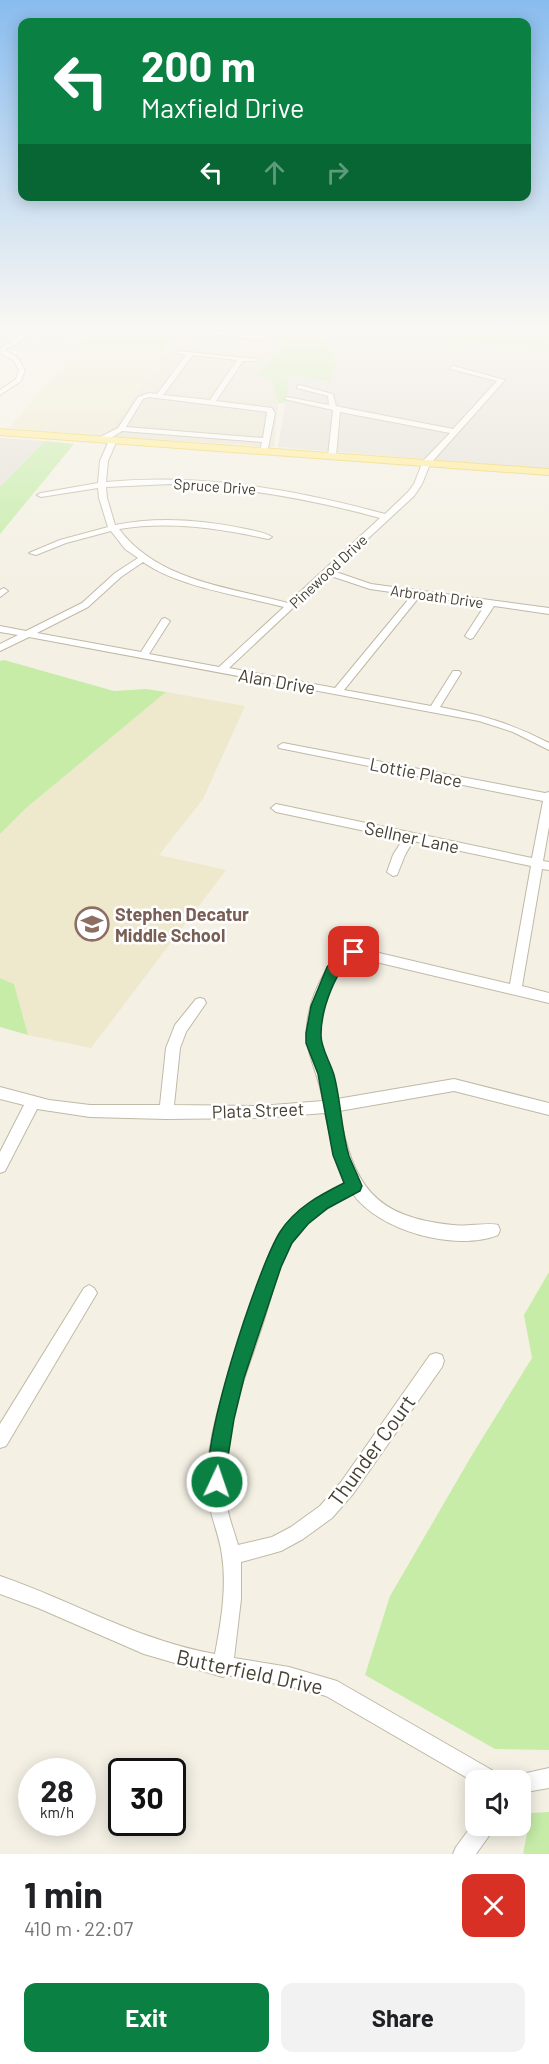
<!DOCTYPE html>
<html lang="en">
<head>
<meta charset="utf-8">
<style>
  :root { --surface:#fff; --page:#f2f2f2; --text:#202124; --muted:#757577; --accent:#0b8043 }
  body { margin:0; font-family:Barlow,sans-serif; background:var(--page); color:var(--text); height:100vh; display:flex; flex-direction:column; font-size:22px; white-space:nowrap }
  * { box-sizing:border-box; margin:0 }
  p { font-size:20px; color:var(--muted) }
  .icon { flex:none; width:33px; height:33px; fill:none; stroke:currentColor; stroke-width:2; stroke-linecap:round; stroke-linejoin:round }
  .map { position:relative; height:1854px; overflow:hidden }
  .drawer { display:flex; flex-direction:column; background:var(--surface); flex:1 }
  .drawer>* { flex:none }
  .top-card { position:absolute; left:18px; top:18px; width:513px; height:183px; border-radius:12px; box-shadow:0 3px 15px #0003; background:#0b8043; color:#fff; overflow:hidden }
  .fabs { position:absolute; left:465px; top:1770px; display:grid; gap:12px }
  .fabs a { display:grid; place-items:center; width:66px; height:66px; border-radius:12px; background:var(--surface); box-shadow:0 3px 15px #0003; font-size:30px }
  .speed { position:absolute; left:18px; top:1758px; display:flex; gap:12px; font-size:30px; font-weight:700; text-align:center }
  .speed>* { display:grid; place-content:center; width:78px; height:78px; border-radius:50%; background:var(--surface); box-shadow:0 3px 15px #0003; line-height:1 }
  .speed small { font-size:15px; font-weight:400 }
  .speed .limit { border:3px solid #111; border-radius:9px; background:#fff; color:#111 }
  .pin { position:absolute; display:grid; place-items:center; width:51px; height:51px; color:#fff; margin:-26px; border-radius:12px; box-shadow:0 3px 9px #0006 }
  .me { position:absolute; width:66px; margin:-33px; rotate:3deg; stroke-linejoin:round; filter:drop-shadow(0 0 4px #0008) }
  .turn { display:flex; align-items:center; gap:21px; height:126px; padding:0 24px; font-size:27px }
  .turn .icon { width:78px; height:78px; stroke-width:2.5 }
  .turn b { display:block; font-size:42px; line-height:51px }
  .lanes { display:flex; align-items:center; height:57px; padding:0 24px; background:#0003; justify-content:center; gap:30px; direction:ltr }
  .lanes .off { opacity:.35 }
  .round { display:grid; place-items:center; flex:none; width:63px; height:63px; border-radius:12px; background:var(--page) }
  .overview { display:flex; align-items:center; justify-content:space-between; height:102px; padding:0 24px }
  h1 { font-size:36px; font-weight:700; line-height:45px }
  .action { display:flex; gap:12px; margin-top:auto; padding:12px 24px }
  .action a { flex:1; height:69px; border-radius:12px; background:var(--accent); color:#fff; font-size:24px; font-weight:700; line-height:69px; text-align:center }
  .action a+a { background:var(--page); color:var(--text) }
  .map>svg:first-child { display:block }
</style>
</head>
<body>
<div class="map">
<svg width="549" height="1854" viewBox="0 0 549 1854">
  <rect width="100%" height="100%" fill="#f4f0e4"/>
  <path fill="#e8e3d1" d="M185 326H294V331L257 375 272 380 278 403 274 447 106 436Z"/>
  <path fill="#e5e1d9" d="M324 326 549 348V469L278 447 290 376 330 381 317 333Z
    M0 438 45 441 0 488Z"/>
  <path fill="#eee8cc" d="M144 348 164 352 161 362 106 436 9 428 77 349Z
    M166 692 245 706 203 799 159 855 226 870 91 1048 28 1035 14 984 0 978V834L26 808Z"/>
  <path fill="#c6eca8" d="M89 326H185L164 352C136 346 109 352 80 347L96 329Z
    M294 326H549V351L323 328 317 333 337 360 330 381 290 376 285 403H278L272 380 257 375 294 331Z
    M45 441 74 444 0 534V487Z
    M4 660 114 691 146 689 166 692 26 808 0 834V661Z
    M0 978 14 984 28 1035 0 1027Z
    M549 1272V1750L495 1749 365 1675 390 1596 472 1455 532 1358 524 1315Z
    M549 1812V1854H523L531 1813Z"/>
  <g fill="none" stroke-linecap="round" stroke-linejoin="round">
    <g stroke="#c0b9a6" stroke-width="2">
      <path id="minor" d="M27 326H33L31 329 62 336 59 338 29 333 20 342 5 350 18 358 25 370 21 381 0 395V390L16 379 19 370 13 360 0 353V348L19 336Z
        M207 326H231L268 332 262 340 204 333ZM213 328 261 333 260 336 211 331Z
        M178 351 256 359V361H243L216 401 272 408 275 413 267 453 260 451 262 442 122 431 106 441H100V437L118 428 138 397 149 393 157 394 186 355 178 353ZM193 355 237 360 210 400 163 395ZM149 397 267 412 263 438 126 427 143 399Z
        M453 366 505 380 430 464 422 484 414 496 333 571 371 584 549 608V614L494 606 473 638 470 639 465 636 485 605 420 596 344 690 431 706 453 671H459L461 673 440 707C481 715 511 723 549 743V750L513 732 479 721 29 637 0 651V644L18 635 0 632V626L26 631 82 603 115 573 138 558 125 549 111 531 66 543 36 555 29 553 60 540 108 527 99 498 98 488 41 497 37 495 41 493 98 483 100 461 110 438 117 440 108 461 106 482C200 473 293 489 385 514L408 492 414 484 423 461 450 433 340 412 336 456 332 458 328 456 333 410 284 399 287 397 329 405 328 396 297 388V386L299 385 333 394 336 406 340 407 453 429 497 381 451 369V367ZM171 484C243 487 311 499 380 518L288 603C229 587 158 581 119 529 169 521 218 528 268 539L272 537C265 532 254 531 246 529 204 520 158 516 115 525L107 498 106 487ZM143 562C178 587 242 596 284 607L219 667 149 654 170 621 165 618 162 619 141 652 37 633 88 607 121 577ZM328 575 370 589 412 595 335 688 229 668Z
        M4 588 8 591 0 597V590Z
        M283 743 545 793 549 792V827L543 861 549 862V870L542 869 522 986 549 993V1003L355 957C331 968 316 1020 321 1045 325 1063 334 1080 337 1099L454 1079 549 1103V1115L454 1091 339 1111C353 1185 373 1217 453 1225 465 1227 490 1222 498 1225L500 1230 498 1235C456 1252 379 1231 353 1194 333 1204 312 1216 298 1234 278 1259 273 1293 263 1323 246 1378 218 1436 225 1496 227 1513 233 1528 238 1545L272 1537 291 1527 320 1506 341 1482 430 1355 436 1353 442 1355 444 1361 442 1367 353 1494 332 1518 303 1539 281 1551 241 1562V1599L234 1658 289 1667 337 1681 497 1773 500 1780H476V1783L326 1696 289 1686 226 1675 223 1677 144 1654 38 1608 0 1594V1576C73 1601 139 1641 215 1654 221 1622 227 1588 222 1555 219 1532 208 1512 207 1488 206 1431 228 1379 247 1325 258 1291 264 1253 287 1224 302 1205 325 1194 346 1183L336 1160 325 1113 260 1118 166 1119 90 1117 37 1109 5 1171 0 1173V1152L24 1105 0 1099V1087L49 1100 90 1105H160L166 1048 175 1025 196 999 200 998 204 999 206 1003 186 1032 180 1048 174 1105 260 1106 323 1101C320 1080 310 1061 307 1042 303 1012 323 957 354 947L510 984 531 866 413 841 405 855 397 875 393 876 387 872 393 855 403 839 276 812 271 808 276 804 532 858 543 801 279 748 278 746Z
        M89 1285 94 1288 97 1293 94 1298 6 1446 0 1448V1424L84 1288Z
        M549 1768V1788L520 1793V1780H511L513 1776Z
        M476 1820V1826H494L491 1833 476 1854H453L456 1847Z"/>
    </g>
    <g stroke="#eed157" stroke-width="2">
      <path id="major" d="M0 429 549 469V475L0 435Z"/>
    </g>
    <use href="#minor" fill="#fff" fill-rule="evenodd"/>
    <use href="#major" fill="#ffec91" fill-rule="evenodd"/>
  </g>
  <linearGradient id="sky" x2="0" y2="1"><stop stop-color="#89bcee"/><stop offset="0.56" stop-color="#faf8f3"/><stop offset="1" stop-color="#faf8f3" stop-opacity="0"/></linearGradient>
  <rect width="549" height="586" fill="url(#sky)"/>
  <path fill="#0b8043" stroke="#07532c" stroke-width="1.5" d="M354 947 361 952 359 956C335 964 321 1012 321 1035 321 1049 330 1061 334 1075 341 1101 341 1130 349 1156 353 1166 358 1176 362 1186L360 1191 328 1208 308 1224 292 1243 281 1267 244 1378 234 1419 227 1463V1482L224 1489 217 1492 210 1489C196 1454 258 1267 280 1232 295 1208 320 1195 344 1183L333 1155 318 1074 306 1043V1033L311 1006 327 967 339 951Z"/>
  <defs>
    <g id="school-ring" transform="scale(1.725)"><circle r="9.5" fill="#fff" stroke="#8d6e63" stroke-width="1.5"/><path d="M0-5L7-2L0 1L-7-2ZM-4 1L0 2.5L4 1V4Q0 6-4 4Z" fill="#8d6e63"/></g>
  </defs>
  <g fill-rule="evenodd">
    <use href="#school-ring" x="92" y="924"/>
  </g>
  <g text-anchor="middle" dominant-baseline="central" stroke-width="5" stroke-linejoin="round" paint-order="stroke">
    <g font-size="15" fill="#464133" stroke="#fff">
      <text transform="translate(215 486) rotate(4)">Spruce Drive</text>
      <text transform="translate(328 571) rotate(-43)">Pinewood Drive</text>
      <text transform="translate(437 596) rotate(8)">Arbroath Drive</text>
    </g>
    <g font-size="18" fill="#464133" stroke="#fff">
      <text transform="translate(277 681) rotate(10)">Alan Drive</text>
      <text transform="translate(416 772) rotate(11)">Lottie Place</text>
      <text transform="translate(412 837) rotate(12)">Sellner Lane</text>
      <text transform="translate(258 1110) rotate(-2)">Plata Street</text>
    </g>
    <g font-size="18" font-weight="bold" fill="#785e54" stroke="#fff" text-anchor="start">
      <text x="115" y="914">Stephen Decatur<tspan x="115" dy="21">Middle School</tspan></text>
    </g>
    <g font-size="21" fill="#464133" stroke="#fff">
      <text transform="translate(371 1450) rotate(-54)">Thunder Court</text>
      <text transform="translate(250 1671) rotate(12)">Butterfield Drive</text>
    </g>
  </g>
</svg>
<div class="fabs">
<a><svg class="icon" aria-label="sound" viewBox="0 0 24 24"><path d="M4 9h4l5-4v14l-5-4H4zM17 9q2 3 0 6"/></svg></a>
</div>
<div class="speed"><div>28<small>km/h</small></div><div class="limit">30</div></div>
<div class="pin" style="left:354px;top:952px;background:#d93025"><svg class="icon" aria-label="arrive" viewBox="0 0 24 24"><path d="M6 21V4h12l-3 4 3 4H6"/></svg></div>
<svg class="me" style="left:217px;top:1482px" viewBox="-20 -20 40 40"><circle r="17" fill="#0b8043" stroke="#fff" stroke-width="3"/><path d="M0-11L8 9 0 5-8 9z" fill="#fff"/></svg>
<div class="top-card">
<div class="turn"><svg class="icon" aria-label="left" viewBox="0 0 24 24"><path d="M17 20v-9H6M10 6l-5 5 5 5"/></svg><div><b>200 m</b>Maxfield Drive</div></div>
<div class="lanes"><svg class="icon" aria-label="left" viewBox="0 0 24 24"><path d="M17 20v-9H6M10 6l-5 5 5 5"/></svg><svg class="icon off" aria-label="ahead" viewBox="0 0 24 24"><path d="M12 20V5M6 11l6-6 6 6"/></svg><svg class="icon off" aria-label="right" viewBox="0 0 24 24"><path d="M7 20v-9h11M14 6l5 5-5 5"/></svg></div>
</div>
</div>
<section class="drawer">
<div class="overview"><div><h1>1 min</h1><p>410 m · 22:07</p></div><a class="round" style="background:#d93025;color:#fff"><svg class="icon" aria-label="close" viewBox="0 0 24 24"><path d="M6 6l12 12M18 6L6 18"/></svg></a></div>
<div class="action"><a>Exit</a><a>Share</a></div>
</section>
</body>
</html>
